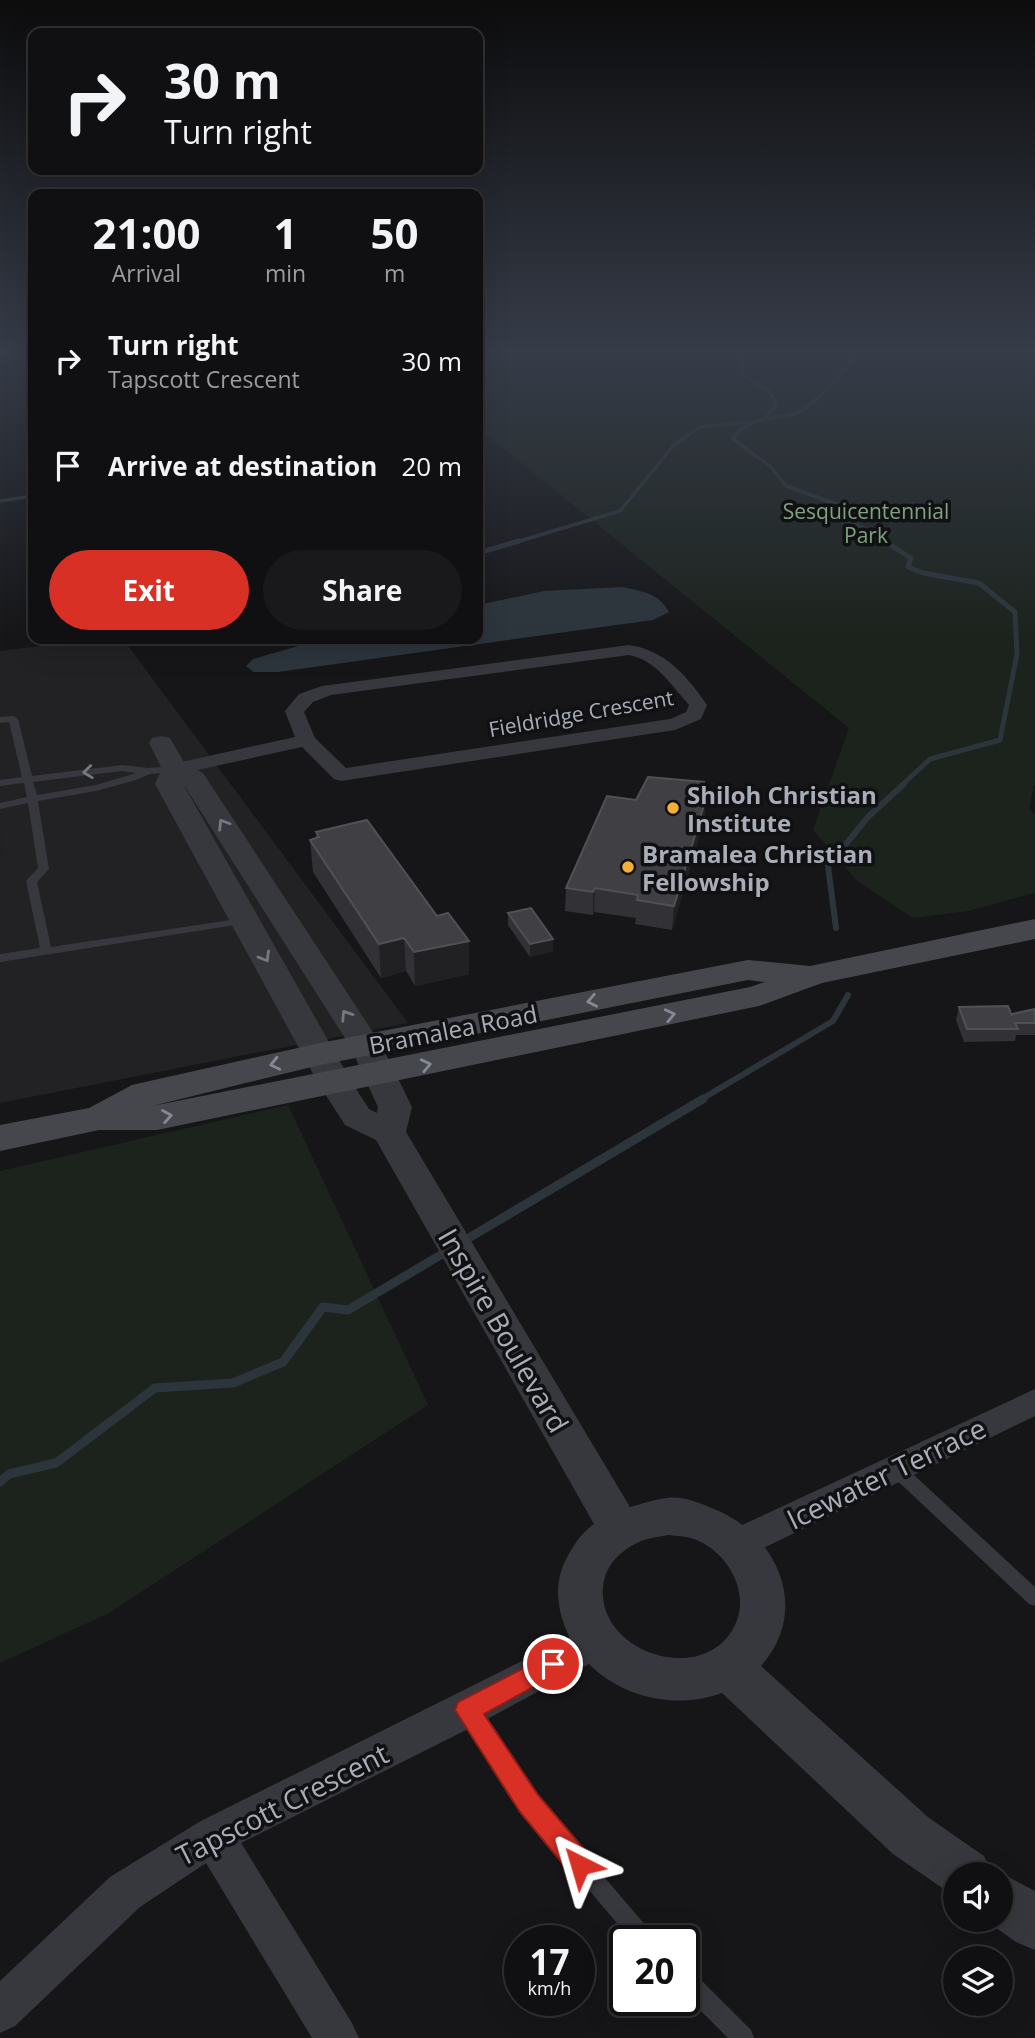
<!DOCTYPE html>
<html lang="en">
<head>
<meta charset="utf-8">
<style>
  :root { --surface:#101012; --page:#19191b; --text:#f1f3f6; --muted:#9c9d9f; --line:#303032; --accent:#d93025 }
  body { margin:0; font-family:"Open Sans",sans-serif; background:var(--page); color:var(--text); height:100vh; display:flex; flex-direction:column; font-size:26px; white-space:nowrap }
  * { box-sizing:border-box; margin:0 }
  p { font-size:23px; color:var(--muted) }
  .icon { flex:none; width:38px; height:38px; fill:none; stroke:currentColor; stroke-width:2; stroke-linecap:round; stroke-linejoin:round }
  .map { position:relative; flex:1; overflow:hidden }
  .details { position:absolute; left:28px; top:189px; width:455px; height:455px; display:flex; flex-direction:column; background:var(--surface); border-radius:14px; box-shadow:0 7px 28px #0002,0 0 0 2px var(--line) }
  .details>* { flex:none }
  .top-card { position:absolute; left:28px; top:28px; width:455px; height:147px; border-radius:14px; box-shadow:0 7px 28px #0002,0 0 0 2px var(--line); background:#101012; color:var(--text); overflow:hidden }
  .buttons { position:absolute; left:943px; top:1862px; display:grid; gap:14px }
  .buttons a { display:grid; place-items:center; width:70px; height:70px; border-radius:50%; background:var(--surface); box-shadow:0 7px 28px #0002,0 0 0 2px var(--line); font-size:35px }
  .speed { position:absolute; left:504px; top:1925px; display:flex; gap:14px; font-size:35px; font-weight:700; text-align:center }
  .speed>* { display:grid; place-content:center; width:91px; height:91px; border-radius:50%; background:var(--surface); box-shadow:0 7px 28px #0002,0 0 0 2px var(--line); line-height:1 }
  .speed small { font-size:18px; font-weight:400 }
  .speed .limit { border:4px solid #111; border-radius:10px; background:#fff; color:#111 }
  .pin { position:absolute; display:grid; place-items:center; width:60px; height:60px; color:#fff; margin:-30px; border:4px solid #fff; border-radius:50%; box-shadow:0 2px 7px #0007 }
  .me { position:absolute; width:77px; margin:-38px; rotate:320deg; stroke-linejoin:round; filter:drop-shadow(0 0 5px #0008) }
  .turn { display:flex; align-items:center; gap:24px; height:147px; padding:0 21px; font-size:32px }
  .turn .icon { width:91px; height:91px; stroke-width:2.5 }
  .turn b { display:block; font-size:49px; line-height:60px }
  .eta { display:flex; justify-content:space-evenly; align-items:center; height:119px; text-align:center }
  .eta b { font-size:42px; font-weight:700; line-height:49px }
  .primary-button { display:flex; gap:14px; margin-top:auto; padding:14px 21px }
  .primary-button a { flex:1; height:80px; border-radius:42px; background:var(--accent); color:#fff; font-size:28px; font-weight:700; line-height:80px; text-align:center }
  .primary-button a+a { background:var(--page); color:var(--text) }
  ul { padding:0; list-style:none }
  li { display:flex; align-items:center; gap:21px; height:105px; padding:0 21px }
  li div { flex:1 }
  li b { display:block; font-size:26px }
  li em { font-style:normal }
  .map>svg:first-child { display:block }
</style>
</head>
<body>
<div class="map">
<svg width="1035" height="2038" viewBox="0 0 1035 2038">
  <rect width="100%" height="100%" fill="#161618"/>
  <path fill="#222225" d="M93 639H123L408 1023 0 1103V651Z"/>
  <path fill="#1c231d" d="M478 355H1035V782L1029 809 1035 815V893L968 911 913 918 856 880 813 830 849 728 478 428Z
    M288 1105 428 1405 109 1613 0 1663V1171Z"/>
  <path fill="#2c353c" d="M623 587C643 592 659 593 669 612L653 620 278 672H254L246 666 253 659 323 639H478V605L544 591Z"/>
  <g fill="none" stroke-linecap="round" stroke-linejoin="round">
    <path stroke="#2c353c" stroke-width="3.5" d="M741 355 743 375 769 391 777 404 764 419
      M858 355C844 369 813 407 798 412 774 421 748 415 733 439L771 467 786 486 839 505 841 522 860 526 887 543
      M478 378 485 358 491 355
      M0 501 33 496
      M513 543 620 511 674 445 700 427 748 422"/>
    <path stroke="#2c353c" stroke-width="5" d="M884 541 911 558 908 567 923 573 979 583 1015 612 1017 654 1000 740 930 759 902 785
      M478 553 519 541"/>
    <path stroke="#2c353c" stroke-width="6" d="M836 928 828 866 868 817 904 784
      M700 1100 833 1021 848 995"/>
    <path stroke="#2c353c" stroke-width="9" d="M462 1242 703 1099
      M0 1482 9 1474 56 1463 155 1388 233 1383 283 1362 323 1307 348 1310 449 1250"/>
    <path fill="#37383d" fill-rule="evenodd" d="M13 716 18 719 32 776 122 765 148 768 175 766 180 769 175 772 150 774 136 780 96 791 38 801 49 869 37 882 51 947 244 918 248 919 250 921 248 923 0 962V954L40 948 26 881 38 868 28 803 0 809V803L27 797 24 783 0 786V780L22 777 9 722 0 723V717ZM122 771 136 773 96 785 37 795 33 782Z
      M895 1461 901 1463 1035 1587V1606L1029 1604 889 1473 887 1468 889 1463Z
      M468 1703 475 1706 536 1797 653 1934 656 1941H632L522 1811 461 1718 459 1712 461 1706Z
      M684 1968 692 1971 751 2030 754 2038H728L684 1994Z"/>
    <path fill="#37383d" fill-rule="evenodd" d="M629 645C665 650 687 676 707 705L701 719 675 730 341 781 334 779 302 747 175 775 168 773 165 769 168 765 295 737 285 711 299 694 322 686ZM629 655C656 660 672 686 689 705L686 712 670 719 346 768 315 738 304 712 313 702 331 695Z
      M1035 1389V1416L749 1555 737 1559 725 1555 720 1544 725 1533Z
      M596 1624 609 1629 614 1641 609 1653 480 1723 241 1843 352 2023 359 2038H312L206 1863 140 1907 15 2026 0 2033V1981L110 1877 199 1822Z"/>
    <path fill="#37383d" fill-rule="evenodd" d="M161 736 170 738 185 764 203 773 382 1046 412 1107 406 1132 630 1507C642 1504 655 1499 667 1498 681 1496 697 1502 709 1507 775 1530 813 1608 761 1666L929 1818 984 1856 992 1874H956V1896L948 1892 893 1854 722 1693C660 1716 581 1685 562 1618 555 1594 557 1573 570 1552 577 1540 583 1532 594 1524L376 1140 345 1125 318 1083 155 784 162 769 149 743 152 738ZM182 782 350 1046 378 1107 377 1113 369 1109 351 1081ZM668 1535C677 1536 686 1536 694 1539 727 1551 751 1592 735 1625 705 1688 597 1653 603 1587 605 1566 619 1552 637 1543 646 1538 658 1537 668 1535Z
      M1001 1873 1035 1891V1950L1016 1942 985 1920H1001V1874H997Z"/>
    <path fill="#45474d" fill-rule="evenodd" d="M1035 919V939L822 983 759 1006 157 1130H99L0 1151V1125L89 1108 132 1085 145 1082 320 1043 748 960 810 966ZM748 980 765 982 750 987 152 1106 320 1065Z"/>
  </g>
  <path fill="#323236" d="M704 782 703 797 706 798 704 820 672 930 635 924 636 918 594 912 593 915 565 911 566 888 636 800Z
    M316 832 437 916 469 941V974L415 986 406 971 381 978 313 872 310 840 316 838Z
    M508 913 553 939V951L530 957 508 925Z
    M959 1007 1012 1015 1035 1009V1035H1016L1015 1041 964 1042 956 1020Z"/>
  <path fill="#212124" d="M704 782 702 804 699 797Z
    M706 798 704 820 672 930 674 906Z
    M0 830 4 856 0 857Z
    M595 888 594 912 593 915V892Z
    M404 938 406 971 381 978 379 944Z
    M553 939V951L530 957V944Z
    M469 941V974L415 986 414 952Z"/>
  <path fill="#3f3f44" stroke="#4f5156" stroke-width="2" d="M648 777 704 782 699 797 706 798 674 906 637 900 638 895 595 888 593 892 566 888 607 796 636 800Z
    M367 820 437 916 448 913 469 941 414 952 404 938 379 944 310 840 319 837 316 832Z
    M531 908 553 939 530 944 508 913Z
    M1008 1006 1012 1016V1014L1035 1009V1023H1015L1018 1029H967L959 1007Z"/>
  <defs><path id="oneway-chevron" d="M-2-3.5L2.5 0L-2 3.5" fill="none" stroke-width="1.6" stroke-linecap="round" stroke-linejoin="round" transform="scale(1.75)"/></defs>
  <g stroke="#757881">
    <use href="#oneway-chevron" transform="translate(88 772) rotate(173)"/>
    <use href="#oneway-chevron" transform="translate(223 824) rotate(-122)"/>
    <use href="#oneway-chevron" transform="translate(265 957) rotate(60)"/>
    <use href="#oneway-chevron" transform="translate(346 1015) rotate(-123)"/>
  </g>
  <g stroke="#858993">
    <use href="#oneway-chevron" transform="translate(592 1001) rotate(169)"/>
    <use href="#oneway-chevron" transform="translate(670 1015) rotate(-12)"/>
    <use href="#oneway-chevron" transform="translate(275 1064) rotate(167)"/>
    <use href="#oneway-chevron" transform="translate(426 1065) rotate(-12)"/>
    <use href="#oneway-chevron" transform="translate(167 1116) rotate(-10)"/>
  </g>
  <linearGradient id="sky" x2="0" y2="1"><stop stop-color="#0c0c0d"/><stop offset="0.55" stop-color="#363c48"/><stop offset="1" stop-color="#363c48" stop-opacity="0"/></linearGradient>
  <rect width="1035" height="640" fill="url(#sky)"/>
  <path fill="#d93025" stroke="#8d1f18" stroke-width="2" d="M553 1653 561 1656 565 1664 561 1672 484 1714 538 1795 590 1856 594 1865 590 1874 580 1878 571 1874 520 1812 455 1710 458 1702Z"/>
  <g fill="#f2b134" stroke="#111113" stroke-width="2.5">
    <circle cx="673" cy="808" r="7"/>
    <circle cx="628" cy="867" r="7"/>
  </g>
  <g text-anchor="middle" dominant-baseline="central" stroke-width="7" stroke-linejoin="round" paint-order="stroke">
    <g font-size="21" fill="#7fa381" stroke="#111113">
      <text x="866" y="511">Sesquicentennial<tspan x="866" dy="24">Park</tspan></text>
    </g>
    <g font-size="21" fill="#a8adb8" stroke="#111113">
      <text transform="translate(581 713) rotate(-10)">Fieldridge Crescent</text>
    </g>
    <g font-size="24" font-weight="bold" fill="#a8adb8" stroke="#111113" text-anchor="start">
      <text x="687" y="794">Shiloh Christian<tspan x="687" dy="28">Institute</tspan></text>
      <text x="642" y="853">Bramalea Christian<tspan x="642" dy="28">Fellowship</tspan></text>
    </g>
    <g font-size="24" fill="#a8adb8" stroke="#111113">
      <text transform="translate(453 1029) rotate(-11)">Bramalea Road</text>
    </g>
    <g font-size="28" fill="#a8adb8" stroke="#111113">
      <text transform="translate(504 1330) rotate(60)">Inspire Boulevard</text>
      <text transform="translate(886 1473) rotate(-26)">Icewater Terrace</text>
      <text transform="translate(282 1804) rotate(-27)">Tapscott Crescent</text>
    </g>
  </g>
</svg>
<div class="buttons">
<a><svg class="icon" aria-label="sound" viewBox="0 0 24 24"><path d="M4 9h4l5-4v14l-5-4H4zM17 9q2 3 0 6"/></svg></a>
<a><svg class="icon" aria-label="layers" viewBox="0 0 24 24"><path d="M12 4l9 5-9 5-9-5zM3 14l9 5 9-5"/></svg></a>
</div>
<div class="speed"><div>17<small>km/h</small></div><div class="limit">20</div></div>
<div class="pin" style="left:553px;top:1664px;background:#d93025"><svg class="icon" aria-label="arrive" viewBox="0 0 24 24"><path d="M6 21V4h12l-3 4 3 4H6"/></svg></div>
<svg class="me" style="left:580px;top:1865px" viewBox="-20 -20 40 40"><path d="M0-17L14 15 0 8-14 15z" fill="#d93025" stroke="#fff" stroke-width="4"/></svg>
<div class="top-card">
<div class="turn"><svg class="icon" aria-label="right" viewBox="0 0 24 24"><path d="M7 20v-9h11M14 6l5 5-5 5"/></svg><div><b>30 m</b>Turn right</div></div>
</div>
<section class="details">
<div class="eta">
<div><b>21:00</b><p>Arrival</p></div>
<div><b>1</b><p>min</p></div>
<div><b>50</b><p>m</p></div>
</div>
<ul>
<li><svg class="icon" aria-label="right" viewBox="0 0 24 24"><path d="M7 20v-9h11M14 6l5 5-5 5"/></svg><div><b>Turn right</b><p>Tapscott Crescent</p></div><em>30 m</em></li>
<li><svg class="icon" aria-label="arrive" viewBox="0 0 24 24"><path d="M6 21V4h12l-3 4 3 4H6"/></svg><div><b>Arrive at destination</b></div><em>20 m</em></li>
</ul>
<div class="primary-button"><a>Exit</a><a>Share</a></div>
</section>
</div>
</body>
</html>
